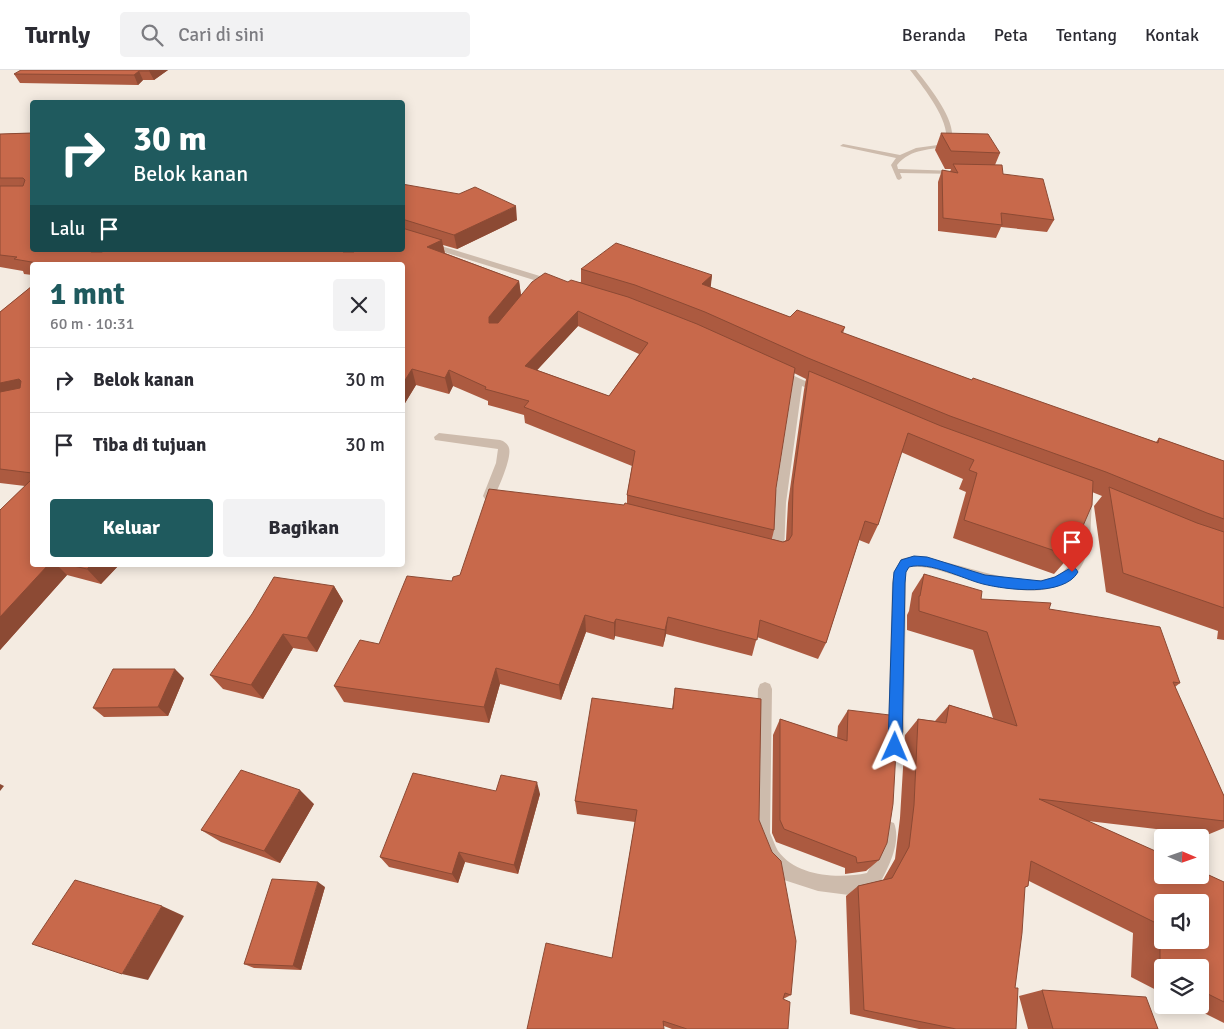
<!DOCTYPE html>
<html lang="id">
<head>
<meta charset="utf-8">
<style>
  :root { --surface:#fff; --page:#f2f2f3; --text:#2b2b33; --muted:#7c7c81; --line:#e1e1e2; --accent:#1f5a5e }
  body { margin:0; font-family:Signika,sans-serif; background:var(--page); color:var(--text); height:100vh; display:flex; flex-direction:column; font-size:19px; white-space:nowrap }
  * { box-sizing:border-box; margin:0 }
  p { font-size:16px; color:var(--muted) }
  .icon { flex:none; width:28px; height:28px; fill:none; stroke:currentColor; stroke-width:2; stroke-linecap:round; stroke-linejoin:round }
  .map { position:relative; flex:1; overflow:hidden }
  .details { position:absolute; left:30px; top:192px; width:375px; height:305px; display:flex; flex-direction:column; background:var(--surface); border-radius:5px; box-shadow:0 2px 12px #0003 }
  .details>* { flex:none }
  .top-card { position:absolute; left:30px; top:30px; width:375px; height:152px; border-radius:5px; box-shadow:0 2px 12px #0003; background:#1f5a5e; color:#fff; overflow:hidden }
  .needle { width:32px; rotate:92deg }
  .fabs { position:absolute; left:1154px; top:759px; display:grid; gap:10px }
  .fabs a { display:grid; place-items:center; width:55px; height:55px; border-radius:5px; background:var(--surface); box-shadow:0 2px 12px #0003; font-size:25px }
  .pin { position:absolute; display:grid; place-items:center; width:42px; height:42px; color:#fff; margin:-51px -21px; border-radius:50% 50% 50% 0; rotate:-45deg; box-shadow:0 0 5px #0007 }
  .pin .icon { rotate:45deg }
  .me { position:absolute; width:55px; margin:-28px; rotate:1deg; stroke-linejoin:round; filter:drop-shadow(0 0 4px #0008) }
  .turn { display:flex; align-items:center; gap:18px; height:105px; padding:0 20px; font-size:22px }
  .turn .icon { width:65px; height:65px; stroke-width:2.5 }
  .turn b { display:block; font-size:35px; line-height:42px }
  .then { display:flex; align-items:center; height:48px; padding:0 20px; background:#0003; gap:10px; font-size:19px }
  .round { display:grid; place-items:center; flex:none; width:52px; height:52px; border-radius:5px; background:var(--page) }
  .headline { display:flex; align-items:center; justify-content:space-between; height:85px; padding:0 20px }
  h1 { font-size:30px; font-weight:700; line-height:38px; color:var(--accent) }
  .primary-button { display:flex; gap:10px; margin-top:auto; padding:10px 20px }
  .primary-button a { flex:1; height:58px; border-radius:5px; background:var(--accent); color:#fff; font-size:20px; font-weight:700; line-height:58px; text-align:center }
  .primary-button a+a { background:var(--page); color:var(--text) }
  ul { padding:0; list-style:none }
  li { display:flex; align-items:center; gap:15px; height:65px; padding:0 20px; border-top:1px solid var(--line) }
  li div { flex:1 }
  li b { display:block; font-size:19px }
  li em { font-style:normal }
  header { display:flex; align-items:center; gap:30px; box-sizing:border-box; height:70px; padding:0 25px; background:var(--surface); border-bottom:1px solid var(--line) }
  header strong { font-size:24px }
  nav { display:flex; gap:28px; margin-inline-start:auto; font-size:18px }
  .search { width:350px; height:45px; background:var(--page); display:flex; align-items:center; gap:12px; box-sizing:border-box; padding:0 18px; border-radius:5px; color:var(--muted); font-size:19px }
  .map>svg:first-child { display:block }
</style>
</head>
<body>
<header>
<strong>Turnly</strong>
<div class="search"><svg class="icon" aria-label="search" viewBox="0 0 24 24"><circle cx="10" cy="10" r="6"/><path d="M15 15l6 6"/></svg>Cari di sini</div>
<nav><a>Beranda</a><a>Peta</a><a>Tentang</a><a>Kontak</a></nav>
</header>
<div class="map">
<svg width="1224" height="959" viewBox="0 0 1224 959">
  <rect width="100%" height="100%" fill="#f4ebe1"/>
  <g fill="none" stroke-linecap="round" stroke-linejoin="round">
    <path fill="#cdbbac" fill-rule="evenodd" d="M910 0H916C929 17 961 54 950 76 931 80 911 78 897 95L898 99 957 101 960 103 959 104 900 103 902 108 899 110 897 109 891 95 896 88 840 76 843 74 900 85 916 78 945 74C953 53 922 16 910 0Z
      M402 164 556 211 557 213 550 215 402 169Z
      M779 299 825 320 820 323 802 316 786 433 784 483 782 486 778 488 769 485 767 482 772 477 774 433 793 312 776 304 774 302Z
      M439 363 500 370C504 371 508 374 509 378 512 388 498 419 493 429H485L483 426 496 393 498 379 435 370 434 367Z
      M1086 432 1092 436C1090 453 1092 473 1085 489 1065 538 999 518 961 507 944 502 927 495 909 497L906 502V513L904 662 901 667 896 669 891 667 888 662 892 513 894 502 901 489C941 476 1053 546 1074 485 1079 470 1078 452 1080 436Z
      M765 612 770 614 772 619 770 763C773 769 775 776 778 781 797 807 839 809 867 803L876 786 882 753 888 751 894 753C902 773 887 800 878 817L849 825 818 821 784 810 766 793 754 763 758 619 760 614Z"/>
  </g>
  <path fill="#ac5a40" fill-rule="evenodd" d="M168 0 154 10H143L138 15 20 13 14 4Z
    M32 63V180H402V114L517 150 457 179 443 175 445 183 519 211 521 225 568 212H581V199L712 205 710 217 790 247 845 257 843 263 972 310 1156 372 1159 368 1224 391V570L1217 569 1218 561 1106 522 1094 436 1102 426 1092 422 1070 486 1054 504 953 468 966 422 959 419 963 409 901 382 878 455 869 474 859 470 826 573 818 589 757 567 752 586 666 564 663 577 615 566 614 570 586 562 561 630 500 614 489 653 344 632 334 616 379 574 452 511 460 505 627 434V425L632 396 525 353 524 345 488 335V331L453 316 449 324 416 315 402 338V195H32V205L24 204 23 201 0 197V64ZM578 256 639 284 609 326 537 300ZM794 303 806 309 804 320 788 433 786 470 783 472 772 469 774 460 776 418Z
    M941 63 1000 83 995 95 1003 104 1054 150 1047 162 1001 157 996 168 938 161V112L942 100 950 102 951 99H945L935 80Z
    M32 216V495H119L101 514 67 505 0 580V440L25 416 0 413V242Z
    M924 504 981 529 1049 539 1180 613 1175 617 1224 726V758L1207 765 1088 751 1224 812V953L1188 935H1200V898H1162V923L1131 907 1133 863 1029 811 1028 816 1024 818 1015 918 1016 959H919L850 944 846 826 858 816 883 810 895 789 900 748 905 665 918 649 935 651 949 635 993 648 973 580 907 560V545L909 541 912 523Z
    M334 516 343 531 317 582 293 578 263 629 223 619 210 605Z
    M184 608 168 646 104 647 93 638Z
    M675 618 759 750 791 925 783 929 788 959H672L664 956 612 888 635 752 577 744 575 731 672 639Z
    M848 640 879 790 866 801 845 804V798L776 772 772 763 773 665 780 649 837 668 838 656Z
    M496 721 540 724 518 804 465 792 458 813 389 797 380 787Z
    M314 734 280 793 221 772 201 760Z
    M325 817 301 900 254 898 244 894Z
    M1042 920 1158 959H1028L1019 926Z"/>
  <path fill="#8c4a34" d="M150 0H168L154 10 149 1Z
    M139 1 143 10 138 15 134 5Z
    M516 136 517 150 457 179 454 165Z
    M442 170 445 185 427 177Z
    M91 180H119L100 193 91 182Z
    M343 180H360L348 195Z
    M712 205 710 224 702 214Z
    M519 211 521 226 492 262 489 253V247Z
    M578 241V256L527 311 525 296Z
    M412 299 416 315 402 338V315Z
    M449 300 453 316 449 324 445 308Z
    M19 309 32 324 0 331V313Z
    M48 495H57L67 505 0 580V547Z
    M91 495H119L101 514 87 499Z
    M334 516 343 531 317 582 307 568Z
    M585 545 586 562 561 630 559 615Z
    M668 547 666 564 663 577 665 560Z
    M616 549 615 566 614 570V553Z
    M283 564 293 578 263 629 251 615Z
    M496 598 500 614 489 653 484 637Z
    M175 599 184 608 168 646 158 637Z
    M537 712 540 724 518 804 514 795Z
    M0 714 4 716 0 721Z
    M300 720 314 734 280 793 264 781Z
    M459 782 465 792 458 813 452 804Z
    M318 812 325 817 301 900 293 896Z
    M162 836 184 846 148 910 122 904Z"/>
  <path fill="#c8694b" stroke="#8c4a34" fill-rule="evenodd" d="M21 0H150L149 1H139L134 5 14 4Z
    M32 63V180H91V182H102L105 180H343V182H354L355 180H402V158L442 170 427 177 519 211 489 247V253H498L532 212 545 203 568 212 571 210 628 227 697 254 795 298 776 418 774 460 627 425 635 381 524 337 529 331 485 319 486 317 449 300 445 308 412 299 402 315V195H49L14 189 17 187 0 185V116H23L25 110 23 108H0V64ZM578 241 648 273 609 326 525 296Z
    M941 63 988 64 1000 83 951 81Z
    M953 94 1002 95 1003 104 1043 109 1054 150 1001 143 1002 155 943 148 942 100 958 103Z
    M402 114 459 124 475 117 516 136 454 165 402 149Z
    M616 173 712 205 702 214 790 247 797 240 845 257 841 262 972 310 973 308 1158 373 1159 368 1224 391V449L1207 443 1106 402 950 346 808 288 705 242 635 215 581 199Z
    M32 216V403L0 399V322L20 318 21 311 19 309 0 313V242Z
    M809 301 941 356 1093 411 1092 435 1070 486 964 450 977 403 969 400 974 390 908 363 878 455 865 451 826 573 760 550 757 570 668 547 665 560 616 549 614 553 585 545 559 615 496 598 484 637 334 616 360 570 379 574 407 506 452 511 453 507 460 505 489 419 624 435 625 433 783 472 789 470 792 465 793 415Z
    M32 409V495H48L0 547V440Z
    M1109 417 1197 453 1224 462V538L1123 503Z
    M69 495H91L87 499Z
    M924 504 982 521 981 529 1051 533 1049 539 1160 557 1180 613 1173 612 1224 726V751L1039 729 1162 784V805H1200V801L1224 812V932L1200 920V898H1162V902L1160 901V855L1031 791 1028 816 1025 817 1022 863 1015 918H1018L1016 959H956L864 940 858 816 892 808 909 777 914 735 918 649 946 653 949 635 1017 656 987 562 919 541V526H920ZM1162 832H1200V870H1162Z
    M274 507 334 516 307 568 283 564 251 615 210 605 252 544Z
    M113 599H175L158 637 93 638Z
    M675 618 761 629 759 750 772 782 781 791 796 871 791 925 785 923 783 929 790 932 788 959H687L663 951 664 959H527L546 873 612 888 637 740 575 731 592 628 673 639Z
    M848 640 898 646 893 734 887 773 879 790 857 793 856 787 784 759 780 750V649L847 671Z
    M241 700 300 720 264 781 201 760Z
    M413 703 496 721 501 705 537 712 514 795 459 782 452 804 380 787Z
    M272 809 318 812 293 896 244 894Z
    M75 810 162 836 122 904 32 874Z
    M1042 920 1146 927 1158 959H1053Z"/>
  <path fill="#1a73e8" stroke="#114b97" d="M914 486 927 487 985 505 1041 511 1055 507 1072 497 1076 499 1078 502C1064 527 1007 520 983 514 963 509 930 491 909 497L906 502 905 513 902 677 900 682 895 684 890 682 888 677 893 513 894 502 901 490Z"/>
</svg>
<div class="fabs">
<a><svg class="needle" viewBox="-14 -14 28 28"><path d="M0-13l5 13h-10z" fill="#e53935"/><path d="M0 13l5-13h-10z" fill="#7c7c81"/></svg></a>
<a><svg class="icon" aria-label="sound" viewBox="0 0 24 24"><path d="M4 9h4l5-4v14l-5-4H4zM17 9q2 3 0 6"/></svg></a>
<a><svg class="icon" aria-label="layers" viewBox="0 0 24 24"><path d="M12 4l9 5-9 5-9-5zM3 14l9 5 9-5"/></svg></a>
</div>
<div class="pin" style="left:1072px;top:502px;background:#d93025"><svg class="icon" aria-label="arrive" viewBox="0 0 24 24"><path d="M6 21V4h12l-3 4 3 4H6"/></svg></div>
<svg class="me" style="left:895px;top:677px" viewBox="-20 -20 40 40"><path d="M0-17L14 15 0 8-14 15z" fill="#1a73e8" stroke="#fff" stroke-width="4"/></svg>
<div class="top-card">
<div class="turn"><svg class="icon" aria-label="right" viewBox="0 0 24 24"><path d="M7 20v-9h11M14 6l5 5-5 5"/></svg><div><b>30 m</b>Belok kanan</div></div>
<div class="then">Lalu<svg class="icon" aria-label="arrive" viewBox="0 0 24 24"><path d="M6 21V4h12l-3 4 3 4H6"/></svg></div>
</div>
<section class="details">
<div class="headline"><div><h1>1 mnt</h1><p>60 m · 10:31</p></div><a class="round"><svg class="icon" aria-label="close" viewBox="0 0 24 24"><path d="M6 6l12 12M18 6L6 18"/></svg></a></div>
<ul>
<li><svg class="icon" aria-label="right" viewBox="0 0 24 24"><path d="M7 20v-9h11M14 6l5 5-5 5"/></svg><div><b>Belok kanan</b></div><em>30 m</em></li>
<li><svg class="icon" aria-label="arrive" viewBox="0 0 24 24"><path d="M6 21V4h12l-3 4 3 4H6"/></svg><div><b>Tiba di tujuan</b></div><em>30 m</em></li>
</ul>
<div class="primary-button"><a>Keluar</a><a>Bagikan</a></div>
</section>
</div>
</body>
</html>
